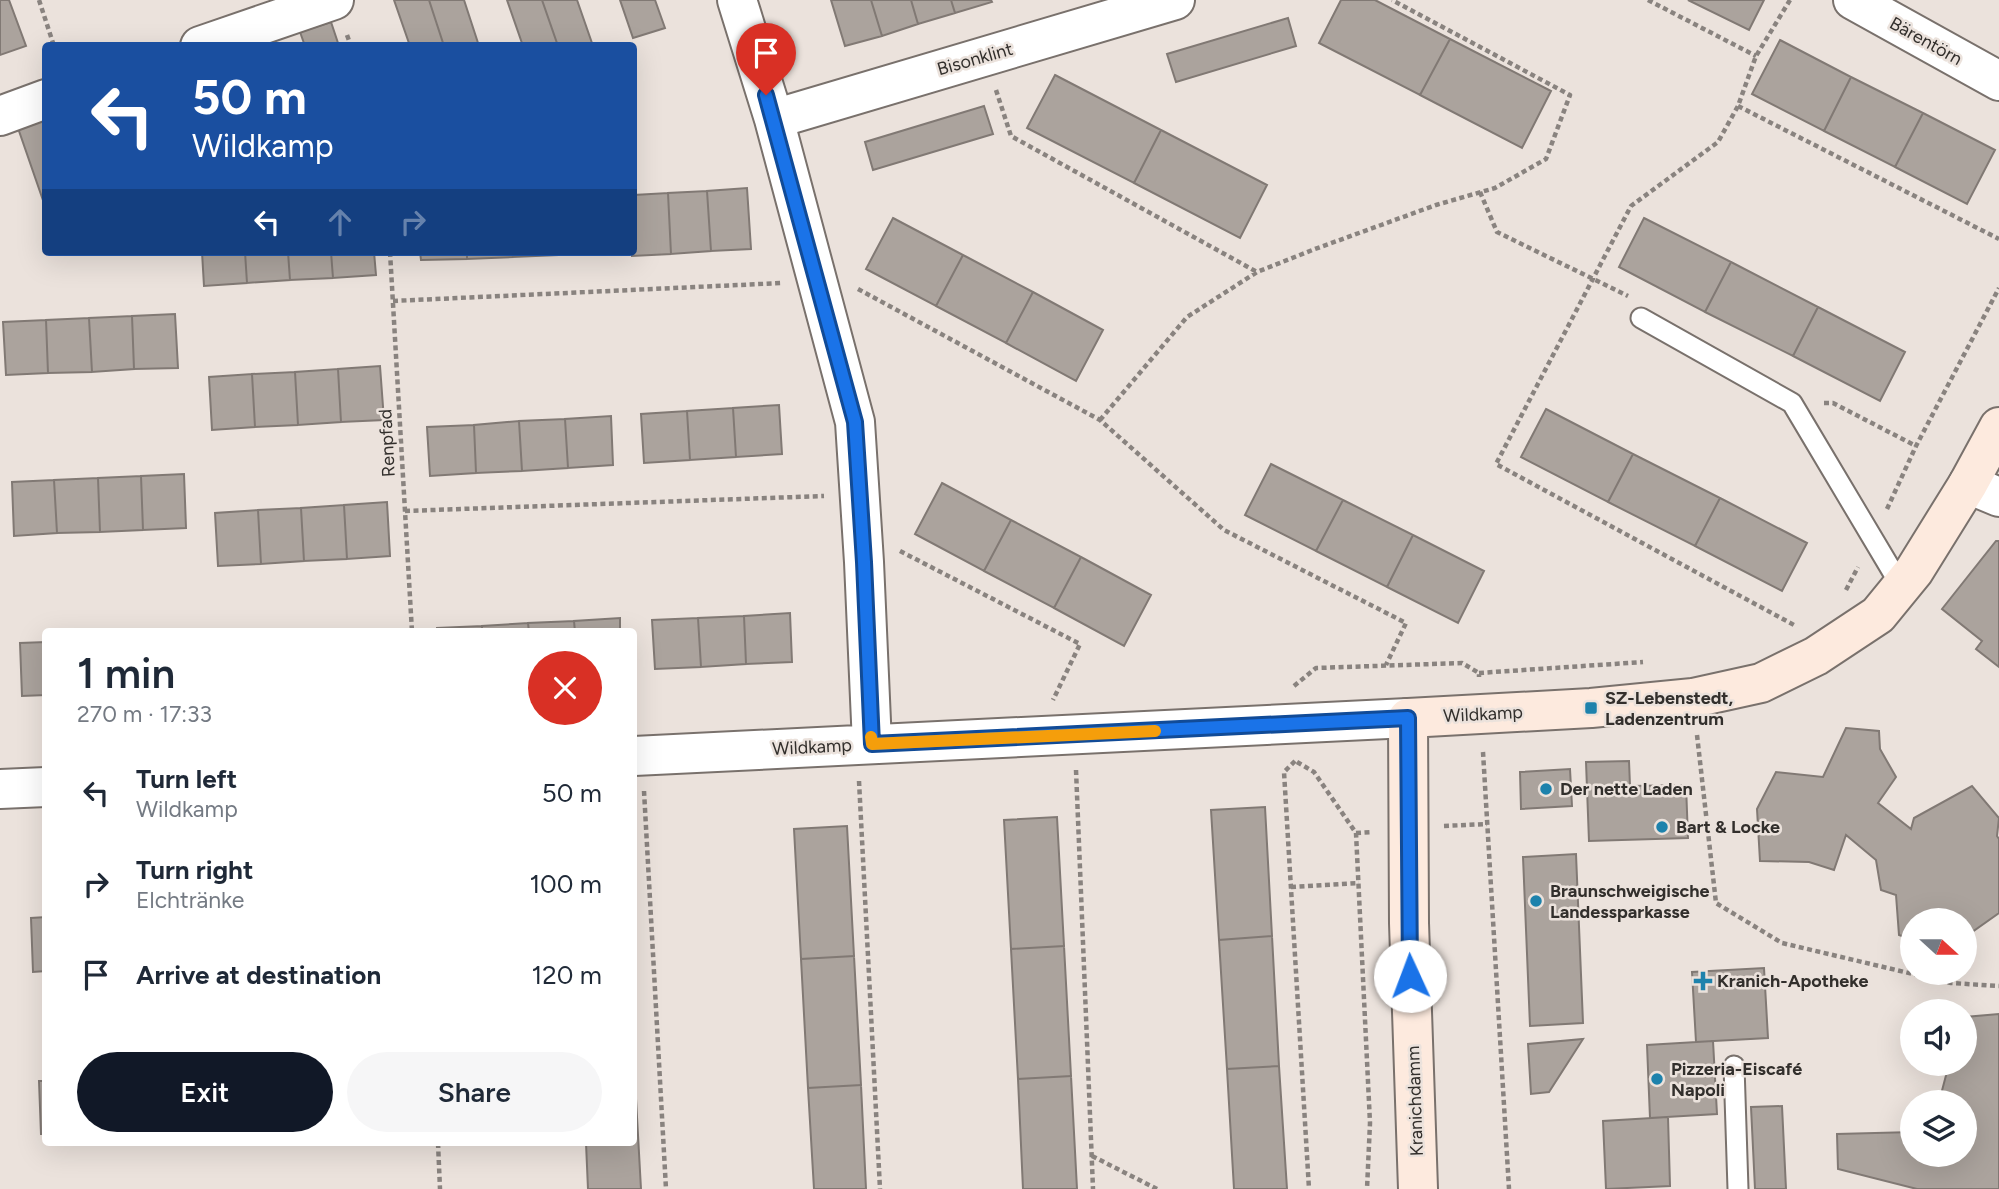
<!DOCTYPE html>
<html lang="en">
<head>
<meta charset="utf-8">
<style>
  :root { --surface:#fff; --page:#f6f6f7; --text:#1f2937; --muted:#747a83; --accent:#111827 }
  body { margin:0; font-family:Figtree,sans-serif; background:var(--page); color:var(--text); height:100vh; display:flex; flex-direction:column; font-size:26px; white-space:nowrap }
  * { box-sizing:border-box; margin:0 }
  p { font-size:23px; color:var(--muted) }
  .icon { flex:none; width:38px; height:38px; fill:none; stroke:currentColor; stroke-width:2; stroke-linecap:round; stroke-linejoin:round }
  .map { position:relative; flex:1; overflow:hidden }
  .drawer { position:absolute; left:42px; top:628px; width:595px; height:518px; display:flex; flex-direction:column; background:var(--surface); border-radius:7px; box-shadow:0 7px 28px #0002 }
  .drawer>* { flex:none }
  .hud { position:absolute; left:42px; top:42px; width:595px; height:214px; border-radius:7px; box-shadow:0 7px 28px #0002; background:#1a4fa0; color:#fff; overflow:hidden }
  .needle { width:46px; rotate:111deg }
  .fabs { position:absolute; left:1900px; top:908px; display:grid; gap:14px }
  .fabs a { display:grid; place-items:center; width:77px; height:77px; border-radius:50%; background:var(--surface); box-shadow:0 7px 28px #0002; font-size:35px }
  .pin { position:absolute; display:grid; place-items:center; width:60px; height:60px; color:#fff; margin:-72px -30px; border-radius:50% 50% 50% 0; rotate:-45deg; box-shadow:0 0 7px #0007 }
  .pin .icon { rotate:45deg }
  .me { position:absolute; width:77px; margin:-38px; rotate:358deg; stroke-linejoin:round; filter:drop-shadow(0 0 5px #0008) }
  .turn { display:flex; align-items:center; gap:24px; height:147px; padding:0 35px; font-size:32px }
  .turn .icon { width:91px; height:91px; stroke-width:2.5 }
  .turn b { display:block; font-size:49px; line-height:60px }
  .lanes { display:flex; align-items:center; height:66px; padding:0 35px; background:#0003; justify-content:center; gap:35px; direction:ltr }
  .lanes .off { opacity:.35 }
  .round { display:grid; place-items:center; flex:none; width:74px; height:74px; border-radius:37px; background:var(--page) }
  .summary { display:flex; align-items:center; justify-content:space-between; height:119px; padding:0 35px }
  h1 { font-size:42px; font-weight:600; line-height:52px }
  .action { display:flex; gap:14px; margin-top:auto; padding:14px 35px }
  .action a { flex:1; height:80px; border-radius:42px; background:var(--accent); color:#fff; font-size:28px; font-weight:600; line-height:80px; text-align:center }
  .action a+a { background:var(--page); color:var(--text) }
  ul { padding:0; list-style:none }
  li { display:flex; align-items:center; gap:21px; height:91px; padding:0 35px }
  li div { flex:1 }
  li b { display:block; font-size:26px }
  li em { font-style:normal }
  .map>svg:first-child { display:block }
</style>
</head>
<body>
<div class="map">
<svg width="1999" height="1189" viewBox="0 0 1999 1189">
  <rect width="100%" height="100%" fill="#ebe2dc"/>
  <path fill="#aba39d" stroke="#817974" stroke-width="2" d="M0 0H9L26 46 0 55Z
    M394 0H429L444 46H410Z
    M429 0H464L479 46H444Z
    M507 0H542L558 46H523Z
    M542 0H577L593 46H558Z
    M620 0H655L665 28 633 38Z
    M831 0H871L882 36 845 46Z
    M871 0H911L918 24 882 36Z
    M911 0H951L955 13 918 24Z
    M951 0H991L992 2 955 13Z
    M1341 0H1375L1450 39 1420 95 1319 43Z
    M1688 0H1764L1749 30Z
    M1288 18 1296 46 1176 82 1167 54Z
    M331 22 339 46H305L300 32Z
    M1450 39 1551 91 1522 148 1420 95Z
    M1780 40 1851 77 1824 131 1752 94Z
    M1055 75 1161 130 1134 183 1027 128Z
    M1851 77 1923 113 1895 167 1824 131Z
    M984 106 993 134 873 170 865 142Z
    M1923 113 1995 150 1967 204 1895 167Z
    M46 118V209L18 128Z
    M1161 130 1267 185 1240 238 1134 183Z
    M747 188 751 249 711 251 707 191Z
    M707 191 711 251 671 254 668 193Z
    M668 193 671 254 632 256 634 195Z
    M893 218 963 255 936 306 866 269Z
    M1644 218 1731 262 1705 312 1619 267Z
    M202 252H245L247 283 204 286Z
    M245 252H288L290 280 247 283Z
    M288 252H331L333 278 290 280Z
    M331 252H374L376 275 333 278Z
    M420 252H467V259L421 260Z
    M467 252H512L513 257 467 259Z
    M512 252H558V255L513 257Z
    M558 252H604V254L558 255Z
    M963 255 1033 292 1006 343 936 306Z
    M1731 262 1818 307 1793 356 1705 312Z
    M1033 292 1103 330 1076 381 1006 343Z
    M1818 307 1905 352 1880 401 1793 356Z
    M175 314 178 368 134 369 132 316Z
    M132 316 134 369 92 372 89 318Z
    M89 318 92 372 48 373 46 320Z
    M46 320 48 373 6 375 3 322Z
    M380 366 384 420 341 422 338 369Z
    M338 369 341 422 298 425 295 372Z
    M295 372 298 425 255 427 252 374Z
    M252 374 255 427 212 430 209 377Z
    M779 405 782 454 736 457 733 408Z
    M733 408 736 457 690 460 687 411Z
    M1546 409 1633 454 1608 502 1521 457Z
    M687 411 690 460 644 463 641 414Z
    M611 416 613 465 568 468 565 419Z
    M565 419 568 468 522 471 519 421Z
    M519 421 522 471 476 473 474 425Z
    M474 425 476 473 430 476 427 427Z
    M1633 454 1720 498 1695 546 1608 502Z
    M1271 464 1343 500 1316 551 1245 515Z
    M184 474 186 528 143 530 141 476Z
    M141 476 143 530 100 532 98 478Z
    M98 478 100 532 57 533 54 480Z
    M54 480 57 533 14 536 12 482Z
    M942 483 1011 520 984 571 915 534Z
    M1720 498 1807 543 1782 591 1695 546Z
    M1343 500 1413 535 1387 587 1316 551Z
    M387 502 390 556 347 559 344 505Z
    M344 505 347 559 304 561 301 508Z
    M301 508 304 561 261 564 258 510Z
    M258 510 261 564 218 566 215 513Z
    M1011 520 1081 557 1054 608 984 571Z
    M1413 535 1484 571 1458 623 1387 587Z
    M1996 541H1999V667L1976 649 1982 641 1942 609Z
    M1081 557 1151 595 1124 646 1054 608Z
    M790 613 792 662 746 664 744 616Z
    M744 616 746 664 701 667 698 618Z
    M620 618V632H575L574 621Z
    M698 618 701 667 655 669 652 620Z
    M574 621 575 632H529L528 623Z
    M528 623 529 632H482V626Z
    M482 626V632H437V628Z
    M46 642V695L22 696 20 643Z
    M1846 728 1879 731 1880 749 1896 777 1878 803 1911 829 1914 818 1972 786 1999 818 1997 836 1999 839V913L1965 937V920H1913V940L1899 935 1896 895 1881 890 1876 860 1846 835 1834 870 1809 862 1760 861 1757 809 1776 772 1823 777Z
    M1629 761 1630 786 1686 785 1688 838 1589 841 1586 762Z
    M1570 769 1572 806 1521 809 1520 772Z
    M1265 807 1272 936 1219 940 1211 810Z
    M1057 817 1064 946 1011 949 1004 820Z
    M847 826 854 956 801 959 794 829Z
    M1576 854 1583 1023 1530 1026 1523 857Z
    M46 917V971L33 972 31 918Z
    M1272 936 1279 1066 1227 1069 1219 940Z
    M1064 946 1071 1076 1018 1079 1011 949Z
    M854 956 861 1085 808 1088 801 959Z
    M1764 968 1768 1038 1696 1042 1692 972Z
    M1999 1014V1189H1917L1838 1169 1837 1134 1913 1132V1155H1965V1102H1939L1949 1064H1965V1017Z
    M1583 1039 1549 1092 1531 1094 1528 1044Z
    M1713 1041 1717 1114 1650 1118 1647 1045Z
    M1279 1066 1287 1189H1234L1227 1069Z
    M1071 1076 1077 1189H1023L1018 1079Z
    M39 1081H46V1134H41Z
    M861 1085 866 1189H814L808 1088Z
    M634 1099H636L641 1189H588L586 1143H634Z
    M1782 1106 1786 1189H1755L1751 1107Z
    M1668 1117 1670 1186 1606 1189 1603 1121Z"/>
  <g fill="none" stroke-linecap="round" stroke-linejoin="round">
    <g stroke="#79716c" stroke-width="23">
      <path id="lane" d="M1641 318 1792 403 1901 586
        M1734 1066 1738 1189"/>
    </g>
    <g stroke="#79716c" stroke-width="42">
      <path id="street" d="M737 0 774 119 855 422 864 562 872 744
        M1853 0 1999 81
        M200 46 334 0
        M0 116 46 99
        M774 119 1175 0
        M1968 484 1999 497
        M634 756 1408 718
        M0 789 46 787"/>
    </g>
    <g stroke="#79716c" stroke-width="42">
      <path id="secondary" d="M1418 1189 1409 923 1408 718 1591 708 1693 698 1761 683 1816 656 1878 615 1914 571 1968 484 1999 427"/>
    </g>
    <path stroke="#89837f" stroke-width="4.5" stroke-dasharray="5 3.5" stroke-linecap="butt" d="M39 0 54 46
      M1648 0 1756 56
      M1790 0 1756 56 1738 106 1718 142 1631 206 1496 464 1794 625
      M347 35 351 46
      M996 90 1011 136 1257 272
      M1738 106 1999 239
      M1480 192 1497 232 1628 296
      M390 252 412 632
      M858 289 1100 420 1224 530 1406 623 1386 665
      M393 301 782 283
      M1824 403H1833L1916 446
      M1100 420 1187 317 1257 272 1315 249 1436 205 1495 188 1546 159 1570 95 1392 0
      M1887 509 1916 446 1999 288
      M405 511 824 496
      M900 551 1080 644 1053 700
      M1846 590 1858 567
      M1479 673 1643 662
      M1294 686 1316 668 1462 663 1479 673V677
      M1697 735 1716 903 1782 943 1951 983 1999 986
      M1483 752 1509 1189
      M1295 761 1284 772 1309 1189
      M1297 762 1314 772 1356 833 1370 1123 1367 1189
      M1076 770 1093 1189
      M859 781 880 1189
      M644 791 666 1189
      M1444 826 1487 824
      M1356 833 1373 832
      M1291 887 1359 883
      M438 1143 440 1189
      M1092 1156 1157 1189"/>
    <use href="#lane" stroke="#fff" stroke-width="19"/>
    <use href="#street" stroke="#fff" stroke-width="38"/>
    <use href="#secondary" stroke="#fdeade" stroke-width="38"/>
  </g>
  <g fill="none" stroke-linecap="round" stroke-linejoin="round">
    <g stroke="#114b97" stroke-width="18">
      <path id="route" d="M766 95 855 422 864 562 872 744 1408 718 1410 976"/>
    </g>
    <use href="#route" stroke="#1a73e8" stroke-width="12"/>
    <path stroke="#f59e0b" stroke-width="12" d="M871 737 872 744 1155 731"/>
  </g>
  <g fill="#1d82ac" stroke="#ebe2dc" stroke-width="2.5">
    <rect x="1584" y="701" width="14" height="14" rx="3.5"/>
    <circle cx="1546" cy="789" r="7"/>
    <circle cx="1662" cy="827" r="7"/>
    <circle cx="1536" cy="901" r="7"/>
    <path d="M1699.5 970.5h7v7h7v7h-7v7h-7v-7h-7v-7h7z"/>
    <circle cx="1657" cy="1079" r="7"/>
  </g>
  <g text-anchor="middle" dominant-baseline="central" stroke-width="5" stroke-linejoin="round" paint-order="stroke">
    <g font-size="18" fill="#322f2c" stroke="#ebe2dc">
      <text transform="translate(1926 41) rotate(29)">Bärentörn</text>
      <text transform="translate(975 59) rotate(-16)">Bisonklint</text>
      <text transform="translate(387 443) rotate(-93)">Renpfad</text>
      <text transform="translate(1483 714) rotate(-3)">Wildkamp</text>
      <text transform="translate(812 747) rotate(-3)">Wildkamp</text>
      <text transform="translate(1415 1101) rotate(-92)">Kranichdamm</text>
    </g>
    <g font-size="18" font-weight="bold" fill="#322f2c" stroke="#ebe2dc" text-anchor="start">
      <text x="1605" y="698">SZ-Lebenstedt,<tspan x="1605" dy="21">Ladenzentrum</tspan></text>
      <text x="1560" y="789">Der nette Laden</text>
      <text x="1676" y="827">Bart &amp; Locke</text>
      <text x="1550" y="891">Braunschweigische<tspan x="1550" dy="21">Landessparkasse</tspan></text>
      <text x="1717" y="981">Kranich-Apotheke</text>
      <text x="1671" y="1069">Pizzeria-Eiscafé<tspan x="1671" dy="21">Napoli</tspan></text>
    </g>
  </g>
</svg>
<div class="fabs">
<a><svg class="needle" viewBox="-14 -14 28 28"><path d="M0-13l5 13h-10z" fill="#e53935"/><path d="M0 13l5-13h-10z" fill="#747a83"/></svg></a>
<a><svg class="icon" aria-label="sound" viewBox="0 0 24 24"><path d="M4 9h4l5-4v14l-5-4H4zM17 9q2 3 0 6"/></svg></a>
<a><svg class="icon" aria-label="layers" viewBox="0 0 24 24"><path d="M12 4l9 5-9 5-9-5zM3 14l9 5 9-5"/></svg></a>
</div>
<div class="pin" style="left:766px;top:95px;background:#d93025"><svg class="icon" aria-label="arrive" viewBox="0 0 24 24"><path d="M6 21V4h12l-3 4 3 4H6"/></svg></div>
<svg class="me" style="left:1410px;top:976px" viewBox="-20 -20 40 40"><circle r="19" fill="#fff"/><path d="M0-13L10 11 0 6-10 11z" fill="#1a73e8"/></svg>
<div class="hud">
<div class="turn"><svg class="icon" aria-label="left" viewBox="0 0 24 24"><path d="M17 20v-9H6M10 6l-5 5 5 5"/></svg><div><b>50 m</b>Wildkamp</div></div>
<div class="lanes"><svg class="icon" aria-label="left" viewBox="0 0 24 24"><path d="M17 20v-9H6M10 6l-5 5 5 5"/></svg><svg class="icon off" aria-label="ahead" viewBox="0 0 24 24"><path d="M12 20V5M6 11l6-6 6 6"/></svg><svg class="icon off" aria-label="right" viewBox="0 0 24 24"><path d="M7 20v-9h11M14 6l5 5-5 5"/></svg></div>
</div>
<section class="drawer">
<div class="summary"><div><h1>1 min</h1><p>270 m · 17:33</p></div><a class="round" style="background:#d93025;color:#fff"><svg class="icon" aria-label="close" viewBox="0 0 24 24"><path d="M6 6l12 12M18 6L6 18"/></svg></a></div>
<ul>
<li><svg class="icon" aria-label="left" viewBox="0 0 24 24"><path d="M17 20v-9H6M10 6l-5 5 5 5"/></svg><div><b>Turn left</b><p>Wildkamp</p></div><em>50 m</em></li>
<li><svg class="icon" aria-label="right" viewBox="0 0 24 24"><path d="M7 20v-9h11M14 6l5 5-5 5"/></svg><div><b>Turn right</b><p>Elchtränke</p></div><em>100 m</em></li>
<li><svg class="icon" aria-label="arrive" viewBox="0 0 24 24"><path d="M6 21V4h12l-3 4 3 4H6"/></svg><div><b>Arrive at destination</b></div><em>120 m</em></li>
</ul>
<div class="action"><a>Exit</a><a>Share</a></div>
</section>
</div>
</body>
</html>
